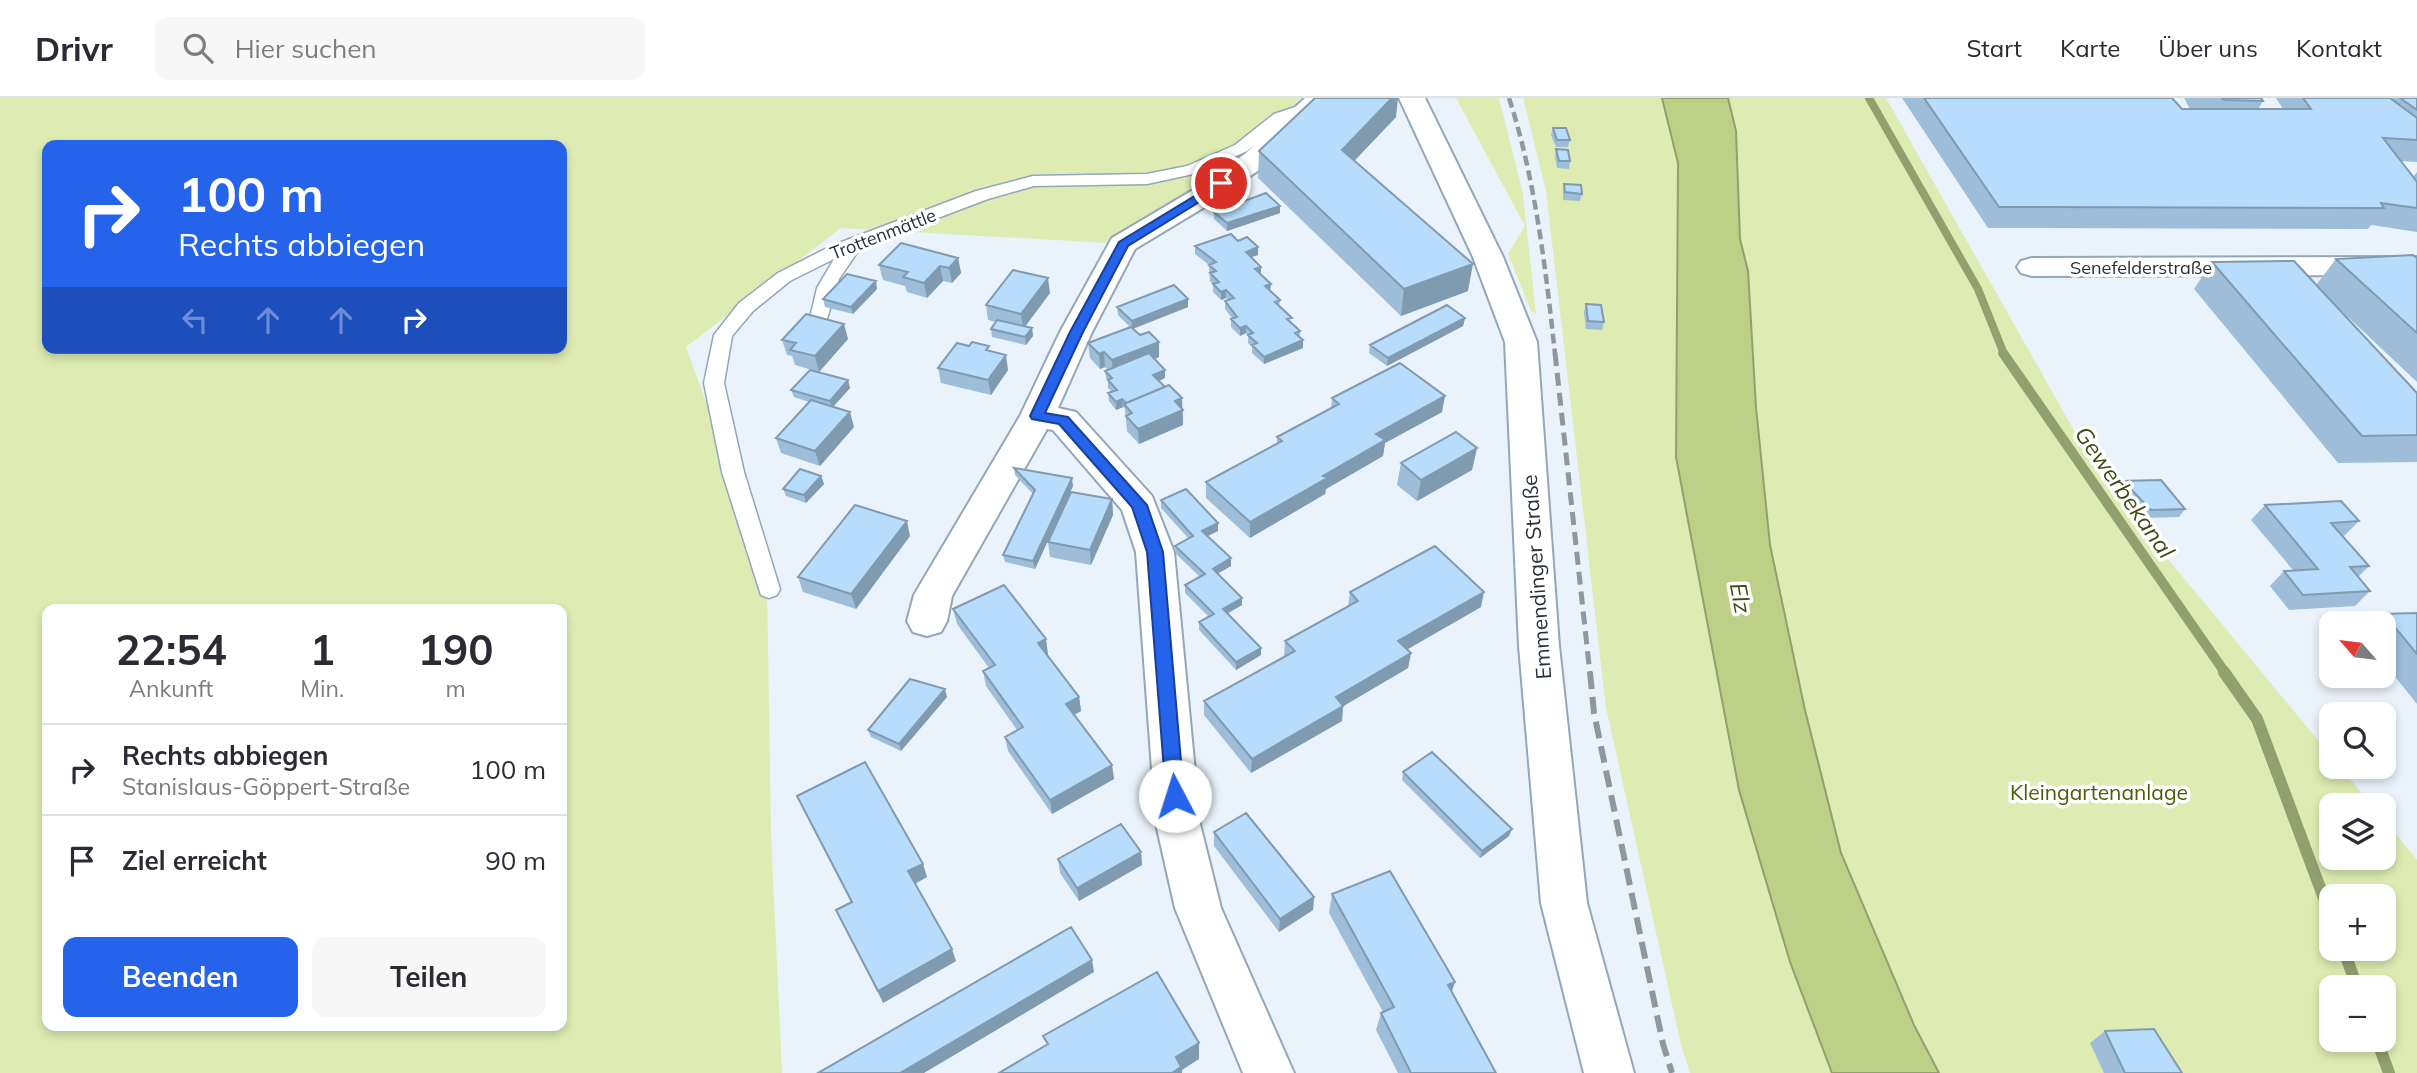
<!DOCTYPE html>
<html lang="de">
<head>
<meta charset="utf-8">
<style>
  :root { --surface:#fff; --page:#f7f7f7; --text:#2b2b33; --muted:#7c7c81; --line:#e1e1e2; --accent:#2563eb }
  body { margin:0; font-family:Mulish,sans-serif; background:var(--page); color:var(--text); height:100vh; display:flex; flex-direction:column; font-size:26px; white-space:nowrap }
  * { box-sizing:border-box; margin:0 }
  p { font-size:23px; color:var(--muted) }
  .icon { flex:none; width:38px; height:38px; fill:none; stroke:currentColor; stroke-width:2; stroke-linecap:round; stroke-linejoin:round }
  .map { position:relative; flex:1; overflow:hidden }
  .side { position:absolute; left:42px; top:506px; width:525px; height:427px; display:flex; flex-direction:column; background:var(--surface); border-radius:14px; box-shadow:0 4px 10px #0003 }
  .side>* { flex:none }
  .guide { position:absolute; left:42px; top:42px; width:525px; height:214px; border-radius:14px; box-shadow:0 4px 10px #0003; background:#2563eb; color:#fff; overflow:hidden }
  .needle { width:46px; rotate:298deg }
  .buttons { position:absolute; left:2319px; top:513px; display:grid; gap:14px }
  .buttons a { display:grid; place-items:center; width:77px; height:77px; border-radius:14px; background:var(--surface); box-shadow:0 4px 10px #0003; font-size:35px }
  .pin { position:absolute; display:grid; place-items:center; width:60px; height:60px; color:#fff; margin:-30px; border:4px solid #fff; border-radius:50%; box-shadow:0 2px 7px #0007 }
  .me { position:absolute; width:77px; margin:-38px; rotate:355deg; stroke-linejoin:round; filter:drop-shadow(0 0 5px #0008) }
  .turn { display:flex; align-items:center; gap:24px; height:147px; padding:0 21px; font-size:32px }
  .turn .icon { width:91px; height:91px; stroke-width:2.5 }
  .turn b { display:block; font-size:49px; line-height:60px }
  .lanes { display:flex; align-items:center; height:66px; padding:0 21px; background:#0003; justify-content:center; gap:35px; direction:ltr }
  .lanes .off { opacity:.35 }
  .eta { display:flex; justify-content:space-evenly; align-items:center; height:119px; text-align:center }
  .eta b { font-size:42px; font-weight:700; line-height:49px }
  .primary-button { display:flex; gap:14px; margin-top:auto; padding:14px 21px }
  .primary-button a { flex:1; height:80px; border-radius:14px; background:var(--accent); color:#fff; font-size:28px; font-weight:700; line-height:80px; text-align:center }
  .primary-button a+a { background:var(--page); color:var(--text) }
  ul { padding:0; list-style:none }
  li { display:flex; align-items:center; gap:21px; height:91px; padding:0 21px; border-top:2px solid var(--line) }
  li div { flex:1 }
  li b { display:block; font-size:26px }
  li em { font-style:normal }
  header { display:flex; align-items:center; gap:42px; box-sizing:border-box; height:98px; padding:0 35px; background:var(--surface); border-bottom:2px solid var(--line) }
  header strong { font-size:33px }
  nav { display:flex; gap:38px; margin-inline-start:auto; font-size:24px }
  .search { width:490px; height:63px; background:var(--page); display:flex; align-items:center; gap:18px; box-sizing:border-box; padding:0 24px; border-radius:14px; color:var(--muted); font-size:26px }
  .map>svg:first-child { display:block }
</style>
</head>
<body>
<header>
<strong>Drivr</strong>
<div class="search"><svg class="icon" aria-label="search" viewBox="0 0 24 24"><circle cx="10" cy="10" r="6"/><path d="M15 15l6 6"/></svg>Hier suchen</div>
<nav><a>Start</a><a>Karte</a><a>Über uns</a><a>Kontakt</a></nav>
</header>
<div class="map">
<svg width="2417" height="975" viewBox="0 0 2417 975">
  <rect width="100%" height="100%" fill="#eaf3fb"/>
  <path fill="#deecb3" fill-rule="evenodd" d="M0 0H1300L1236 67 1108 145 841 130 686 249 741 399 767 485 771 736 782 975H0ZM47 47H562V250H47ZM47 511H562V928H47Z
    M1456 0H1499L1523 96 1536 216 1531 213 1508 156 1525 128Z
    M1523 0H1662L1678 65 1676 359 1739 692 1790 864 1832 975H1690L1681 947 1606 610 1546 93Z
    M1728 0H1886L2101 380 2331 658V668L2340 669 2372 707H2331V760H2384V721L2417 762V975H1939L1914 927 1841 755 1805 612 1770 447 1756 309 1748 173 1740 141 1736 33ZM2331 798H2384V850H2331ZM2331 889H2384V942H2331Z"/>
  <path fill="#bed086" stroke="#91a06e" stroke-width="2" d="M1662 0H1728L1736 33 1740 141 1748 173 1756 309 1770 447 1805 612 1841 755 1914 927 1939 975H1832L1790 864 1739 692 1676 359 1678 65Z"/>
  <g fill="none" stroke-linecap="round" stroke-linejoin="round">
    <path stroke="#91a06e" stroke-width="8" d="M1869 0 1978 191 2004 256"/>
    <path stroke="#91a06e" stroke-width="10" d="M2003 255 2226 576"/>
    <path stroke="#91a06e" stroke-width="12" d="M2224 574 2257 621 2331 819
      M2343 850 2357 889
      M2377 942 2389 975"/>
    <g stroke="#92a7b9" stroke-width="3">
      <path id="lane" d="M1310 4 1318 9 1315 12 1286 22 1247 53 1198 75 1147 86 1034 88 988 101 861 149 839 181 826 224H812L810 220 817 190 834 161 790 183 753 213 732 238 724 285 744 374 780 491 777 497 769 500 761 497 722 374 704 285 714 237 739 205 778 175 831 148 976 93 1033 78 1147 76 1187 68 1235 47 1274 16Z"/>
    </g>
    <g stroke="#92a7b9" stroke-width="4">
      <path id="street" d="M1305 0H1333L1266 67 1213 104 1135 151 1092 234 1058 310 1076 314 1152 398 1174 454 1200 726 1221 810 1294 975H1243L1175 810 1156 726 1136 454 1122 412 1053 332 1047 331 952 498 947 523 941 534 927 538 913 534 907 523 914 497 1020 318 1060 234 1112 140 1193 92 1246 55Z
        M1399 0H1425L1503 159 1537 244 1559 548 1587 805 1634 975H1584L1541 805 1519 548 1505 244 1473 159Z
        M2417 159V177L2032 178 2021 175 2017 169 2021 163 2032 160Z"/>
    </g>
    <use href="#lane" fill="#fff" fill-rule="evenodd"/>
    <use href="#street" fill="#fff" fill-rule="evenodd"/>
    <path stroke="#8f989f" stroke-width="4.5" stroke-dasharray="10 5" stroke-linecap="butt" d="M1509 0C1535 79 1546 173 1555 256"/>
    <path stroke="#8f989f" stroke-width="5" stroke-dasharray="13 7" stroke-linecap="butt" d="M1555 255 1590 576"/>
    <path stroke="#8f989f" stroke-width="6" stroke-dasharray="17 8" stroke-linecap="butt" d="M1590 574 1594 615 1663 946 1672 975"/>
  </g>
  <path fill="#9dbdd9" d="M1902 0H2172L2182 11H2190L2184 0H2263L2262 2 2263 3 2258 11H2283L2276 0H2417V64L2400 63 2417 84V134L2371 127 2368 131 1988 130Z
    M1396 19 1354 63 1468 193 1401 218 1258 80 1259 53Z
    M1553 30 1570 42 1568 49H1556L1551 37Z
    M1556 51 1570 63 1569 71 1557 70 1555 59Z
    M2417 74V82L2413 79Z
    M1564 86 1582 96 1580 103 1563 102V93Z
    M1214 114 1280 115 1227 133 1214 121Z
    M1238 143 1258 149V157L1251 159 1261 169V176L1270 194 1280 202 1279 208 1292 225 1300 233V239L1303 250 1264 266 1252 255V249L1248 245V238L1246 235 1240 238 1231 229V221L1232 220 1225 211V203L1229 202 1226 200 1221 202 1213 194V186L1210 183 1209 167 1195 156V148Z
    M958 160 961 175 952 185 943 183 927 200 907 194 905 188 883 182 879 167Z
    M2417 160V284L2331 203 2417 295V364L2338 365 2194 191 2212 164 2316 187 2336 161Z
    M1030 176 1050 195 1025 229 1032 230 1033 238 1026 247 992 239 991 231 996 224 988 222 986 207Z
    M877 191 853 216 825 209 823 201Z
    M1188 201V209L1133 231 1159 259 1154 261 1165 272V280L1159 283 1183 312V327L1139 346 1127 333 1125 311 1123 309 1116 312 1109 303 1108 295 1112 294 1108 290V283L1106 280 1105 273 1108 272 1105 269 1100 271 1090 260 1088 245 1130 229 1118 217 1117 209Z
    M1586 206 1604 224 1602 232 1586 231 1584 214Z
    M1465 220 1463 228 1387 268 1369 255 1370 247Z
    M848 241 819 274 795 267 792 258 787 257 782 242Z
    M989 253 1008 272 991 297 941 285 938 270Z
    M848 282 850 290 833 309 854 329 820 368 781 355 776 340 809 304 794 299 791 292Z
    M1332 300 1442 314 1385 345 1383 358 1326 391 1325 396 1250 440 1206 400V384L1277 346V339L1331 310Z
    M1477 350 1472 372 1417 403 1397 387 1401 365Z
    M1014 370 1073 388 1035 471 1005 464 1003 457 1033 396 1015 377Z
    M821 378 824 386 806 405 786 398 783 391Z
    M2123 383 2185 411 2179 419 2145 420 2117 391Z
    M1112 401 1113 417 1091 467 1050 459 1048 444Z
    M1161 402 1218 433 1207 438 1231 460V468L1217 476 1242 500V507L1228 515 1261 550V557L1236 572 1199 532V524L1209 519 1185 495V487L1200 479 1176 456 1175 448 1188 440 1161 410Z
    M2265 407 2359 423 2344 438H2343L2369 468 2358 479 2370 493 2355 508 2289 512 2270 488 2284 473 2293 472 2251 422Z
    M910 438 856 511 803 494 798 479Z
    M1350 494 1481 509 1407 551 1411 555 1408 570 1343 608 1342 623 1251 675 1204 617V603L1285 559 1284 558 1285 543 1348 508Z
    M953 511 1048 556 1047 557 1079 599 1081 613 1074 617 1112 667 1114 681 1052 716 1008 653 1005 639 1017 632 986 588 983 573 989 570 957 526Z
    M2417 515V606L2384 565V525H2374L2384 516Z
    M947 599 901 653 871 639 868 632Z
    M1403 674 1509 738 1480 760 1402 682Z
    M797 698 927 779 915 785 956 863 883 905 836 812 851 804Z
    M1214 734 1314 799 1313 812 1279 834 1214 748Z
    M1141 754 1142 767 1079 803 1060 775 1058 761Z
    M1332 796 1452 894 1496 975H1398L1376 932 1381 915 1383 914 1329 815Z
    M2105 933 2182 975H2104L2090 945Z"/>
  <path fill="#809ab0" d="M1392 0H1398L1396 19 1340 78 1342 52Z
    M1280 108V115L1227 133V125Z
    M1258 149V157L1245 161 1246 154Z
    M958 160 961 175 952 185 949 170Z
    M1473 166 1468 193 1401 218 1404 191Z
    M940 168 943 183 927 200 924 185Z
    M1261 169V176L1255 171Z
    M1048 180 1050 195 1023 231 1021 216Z
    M876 183 877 191 853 216 851 209Z
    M1271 186 1270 194 1265 188Z
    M1226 192V200L1221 202V194Z
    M1188 201V209L1132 231V223Z
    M1465 220 1463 228 1387 268 1388 260Z
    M844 226 848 241 819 274 815 258Z
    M1246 228V235L1240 238V230Z
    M1032 230 1033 238 1026 247 1025 239Z
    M1303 242V250L1264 266V259Z
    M1159 244V259L1113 278 1112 262Z
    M1104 254 1105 269 1100 271 1099 256Z
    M1006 257 1008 272 991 297 988 282Z
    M1165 272V280L1154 285 1153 277Z
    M848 282 850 290 832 310 830 303Z
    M1445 298 1442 314 1385 345 1383 358 1326 391 1325 396 1250 440V424L1323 378 1376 336Z
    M1182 300 1183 327 1139 346 1138 331 1175 303Z
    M1122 301 1123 309 1116 312V304Z
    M850 314 854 329 820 368 815 353Z
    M1477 350 1472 372 1417 403 1421 382Z
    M821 378 824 386 806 405 804 397Z
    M1072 380 1073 388 1035 471 1033 463Z
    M1112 401 1113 417 1091 467 1090 452Z
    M907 423 910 438 856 511 851 496Z
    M1218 425V433L1202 441V433Z
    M1231 460V468L1213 478V471Z
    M1484 494 1481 509 1396 558 1398 543Z
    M1242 500V507L1223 518V511Z
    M1046 541 1048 556 1040 560 1038 545Z
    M1261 550V557L1236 572V564Z
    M1411 555 1408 570 1335 613 1336 599Z
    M945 591 947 599 901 653 899 646Z
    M1079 599 1081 613 1068 620 1066 606Z
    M1343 608 1342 623 1251 675 1252 661Z
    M1112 667 1114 681 1052 716 1050 702Z
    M1512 731 1509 738 1480 760 1482 753Z
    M1141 754 1142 767 1079 803 1077 790Z
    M923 766 927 779 913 787 908 773Z
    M1314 799 1313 812 1279 834 1280 821Z
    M952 851 956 863 883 905 878 893Z
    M1092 862 1094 874 924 975H900Z
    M1455 884 1449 902 1448 887Z
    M1199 945V961L1182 972V975H1172L1176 959Z"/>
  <path fill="#b7dcfc" stroke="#809ab0" stroke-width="2" d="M1315 0H1392L1342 52 1473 166 1404 191 1259 53Z
    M1924 0H2172L2182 11H2311L2303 0H2390L2417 20V42L2383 40 2417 84V110L2381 105 2384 110 1999 109Z
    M2222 0H2261L2263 3 2224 2Z
    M2400 0H2417V12Z
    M1553 30H1566L1570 42H1557Z
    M1556 51 1568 52 1570 63H1559Z
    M1564 86 1581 87 1582 96 1565 94Z
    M1266 95 1280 108 1227 125 1214 114Z
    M1231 136 1238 143 1247 139 1258 149 1246 154 1261 169 1255 171 1271 186 1265 188 1280 202 1275 204 1292 220 1287 221 1300 233 1295 235 1303 242 1264 259 1252 247 1257 245 1248 237 1253 235 1246 228 1240 230 1231 221 1237 219 1225 203 1234 200 1226 192 1221 194 1213 186 1219 184 1210 175 1216 173 1209 167 1216 164 1195 148Z
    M901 145 958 160 949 170 940 168 924 185 903 179 908 174 879 167Z
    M2413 157 2417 160V235L2336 161Z
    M2294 163 2417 295V337L2362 338 2212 164Z
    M1013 172 1048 180 1021 216 986 207Z
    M847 176 876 183 851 209 823 201Z
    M1174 187 1188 201 1132 223 1117 209Z
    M1586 206 1601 207 1604 224 1588 223Z
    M1447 207 1465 220 1388 260 1370 247Z
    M806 216 844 226 815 258 790 252 796 245 782 242Z
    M997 222 1032 230 1025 239 991 231Z
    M1131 229 1140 237 1149 234 1159 244 1112 262 1104 254 1099 256 1088 245Z
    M972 244 989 248 986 252 1006 257 988 282 938 270 957 245 969 248Z
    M1149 255 1165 272 1153 277 1165 289 1126 305 1122 301 1116 304 1108 295 1117 292 1108 282 1112 280 1105 273Z
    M1400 265 1445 298 1376 336 1385 342 1323 378 1327 380 1250 424 1206 384 1282 343 1277 339 1339 306 1332 300Z
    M810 272 848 282 830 303 791 292Z
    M1169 287 1182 300 1175 303 1183 312 1138 331 1126 318 1132 315 1124 306Z
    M811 302 850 314 815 353 776 340Z
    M1456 334 1477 350 1421 382 1401 365Z
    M1014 370 1072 380 1033 463 1003 457 1035 392Z
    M800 371 821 378 804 397 783 391Z
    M2161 382 2185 411 2151 412 2123 383Z
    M1186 391 1218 425 1202 433 1231 460 1213 471 1242 500 1223 511 1261 550 1236 564 1199 524 1214 516 1185 487 1205 476 1175 448 1193 438 1161 402Z
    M1071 394 1112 401 1090 452 1048 444Z
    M2341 403 2359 423 2331 425 2369 468 2350 469 2370 493 2303 497 2284 473 2318 471 2265 407Z
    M855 407 907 423 851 496 798 479Z
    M1435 448 1484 494 1398 543 1411 555 1336 599 1343 608 1252 661 1204 603 1295 553 1285 543 1358 503 1350 494Z
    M1004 487 1046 541 1038 545 1079 599 1066 606 1112 667 1050 702 1005 639 1023 629 983 573 995 567 953 511Z
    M2417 515V556L2384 516Z
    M910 581 945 591 899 646 868 632Z
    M1432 654 1512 731 1482 753 1403 674Z
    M865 664 923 766 908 773 952 851 878 893 836 812 852 804 797 698Z
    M1246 715 1314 799 1280 821 1214 734Z
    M1121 726 1141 754 1077 790 1058 761Z
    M1390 773 1455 884 1448 887 1496 975H1411L1381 915 1394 909 1332 796Z
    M1071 829 1092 862 900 975H818Z
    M1157 874 1199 945 1176 959 1181 969 1172 975H999L1048 946 1043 938Z
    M2154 931 2182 975H2125L2105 933Z"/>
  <path fill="#2563eb" stroke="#184099" stroke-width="2" d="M1221 82 1226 85 1225 88 1128 148 1083 234 1045 315 1068 319 1147 407 1163 454 1184 698 1181 704 1175 706 1169 704 1166 698 1147 454 1132 409 1059 326 1032 321 1030 318 1070 234 1119 144Z"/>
  <g text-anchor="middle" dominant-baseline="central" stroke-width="7" stroke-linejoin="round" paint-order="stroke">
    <g font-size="18" fill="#273037" stroke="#fff">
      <text transform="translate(883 136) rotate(-21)">Trottenmättle</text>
      <text x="2141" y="169">Senefelderstraße</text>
    </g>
    <g font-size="21" fill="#273037" stroke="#fff">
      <text transform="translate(1536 479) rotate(-94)">Emmendinger Straße</text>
    </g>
    <g font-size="21" fill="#4f5c07" stroke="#fff">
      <text x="2099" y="694">Kleingartenanlage</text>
    </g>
    <g font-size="23" font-style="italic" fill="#3f4913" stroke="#fff">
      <text transform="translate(2125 394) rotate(55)">Gewerbekanal</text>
      <text transform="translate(1741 500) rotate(79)">Elz</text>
    </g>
  </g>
</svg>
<div class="buttons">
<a><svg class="needle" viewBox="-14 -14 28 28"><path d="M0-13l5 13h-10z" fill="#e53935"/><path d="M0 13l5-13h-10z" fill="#7c7c81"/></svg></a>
<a><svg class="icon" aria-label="search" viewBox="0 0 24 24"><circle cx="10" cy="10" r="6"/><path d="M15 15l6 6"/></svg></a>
<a><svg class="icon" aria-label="layers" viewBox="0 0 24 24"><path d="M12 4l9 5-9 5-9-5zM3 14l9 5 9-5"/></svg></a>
<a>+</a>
<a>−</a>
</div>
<div class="pin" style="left:1221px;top:85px;background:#d93025"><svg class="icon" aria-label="arrive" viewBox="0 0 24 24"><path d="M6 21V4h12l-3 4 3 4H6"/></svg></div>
<svg class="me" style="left:1175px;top:698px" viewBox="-20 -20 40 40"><circle r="19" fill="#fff"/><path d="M0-13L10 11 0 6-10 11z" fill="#2563eb"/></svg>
<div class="guide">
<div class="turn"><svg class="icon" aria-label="right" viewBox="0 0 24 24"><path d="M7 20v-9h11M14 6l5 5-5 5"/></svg><div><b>100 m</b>Rechts abbiegen</div></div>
<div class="lanes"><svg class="icon off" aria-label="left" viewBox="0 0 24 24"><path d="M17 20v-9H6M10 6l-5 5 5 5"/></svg><svg class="icon off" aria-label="ahead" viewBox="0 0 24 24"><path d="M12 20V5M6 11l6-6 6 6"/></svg><svg class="icon off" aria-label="ahead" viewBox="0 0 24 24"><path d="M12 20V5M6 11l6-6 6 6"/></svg><svg class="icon" aria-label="right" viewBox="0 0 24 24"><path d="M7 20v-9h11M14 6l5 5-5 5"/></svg></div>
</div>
<section class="side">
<div class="eta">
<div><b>22:54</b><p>Ankunft</p></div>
<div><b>1</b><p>Min.</p></div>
<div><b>190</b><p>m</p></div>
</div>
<ul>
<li><svg class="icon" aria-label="right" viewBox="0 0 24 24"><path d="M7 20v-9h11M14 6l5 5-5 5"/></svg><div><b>Rechts abbiegen</b><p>Stanislaus-Göppert-Straße</p></div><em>100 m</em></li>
<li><svg class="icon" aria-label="arrive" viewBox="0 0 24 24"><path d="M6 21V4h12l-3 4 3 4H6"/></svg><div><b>Ziel erreicht</b></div><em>90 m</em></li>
</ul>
<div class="primary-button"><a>Beenden</a><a>Teilen</a></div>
</section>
</div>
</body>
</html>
